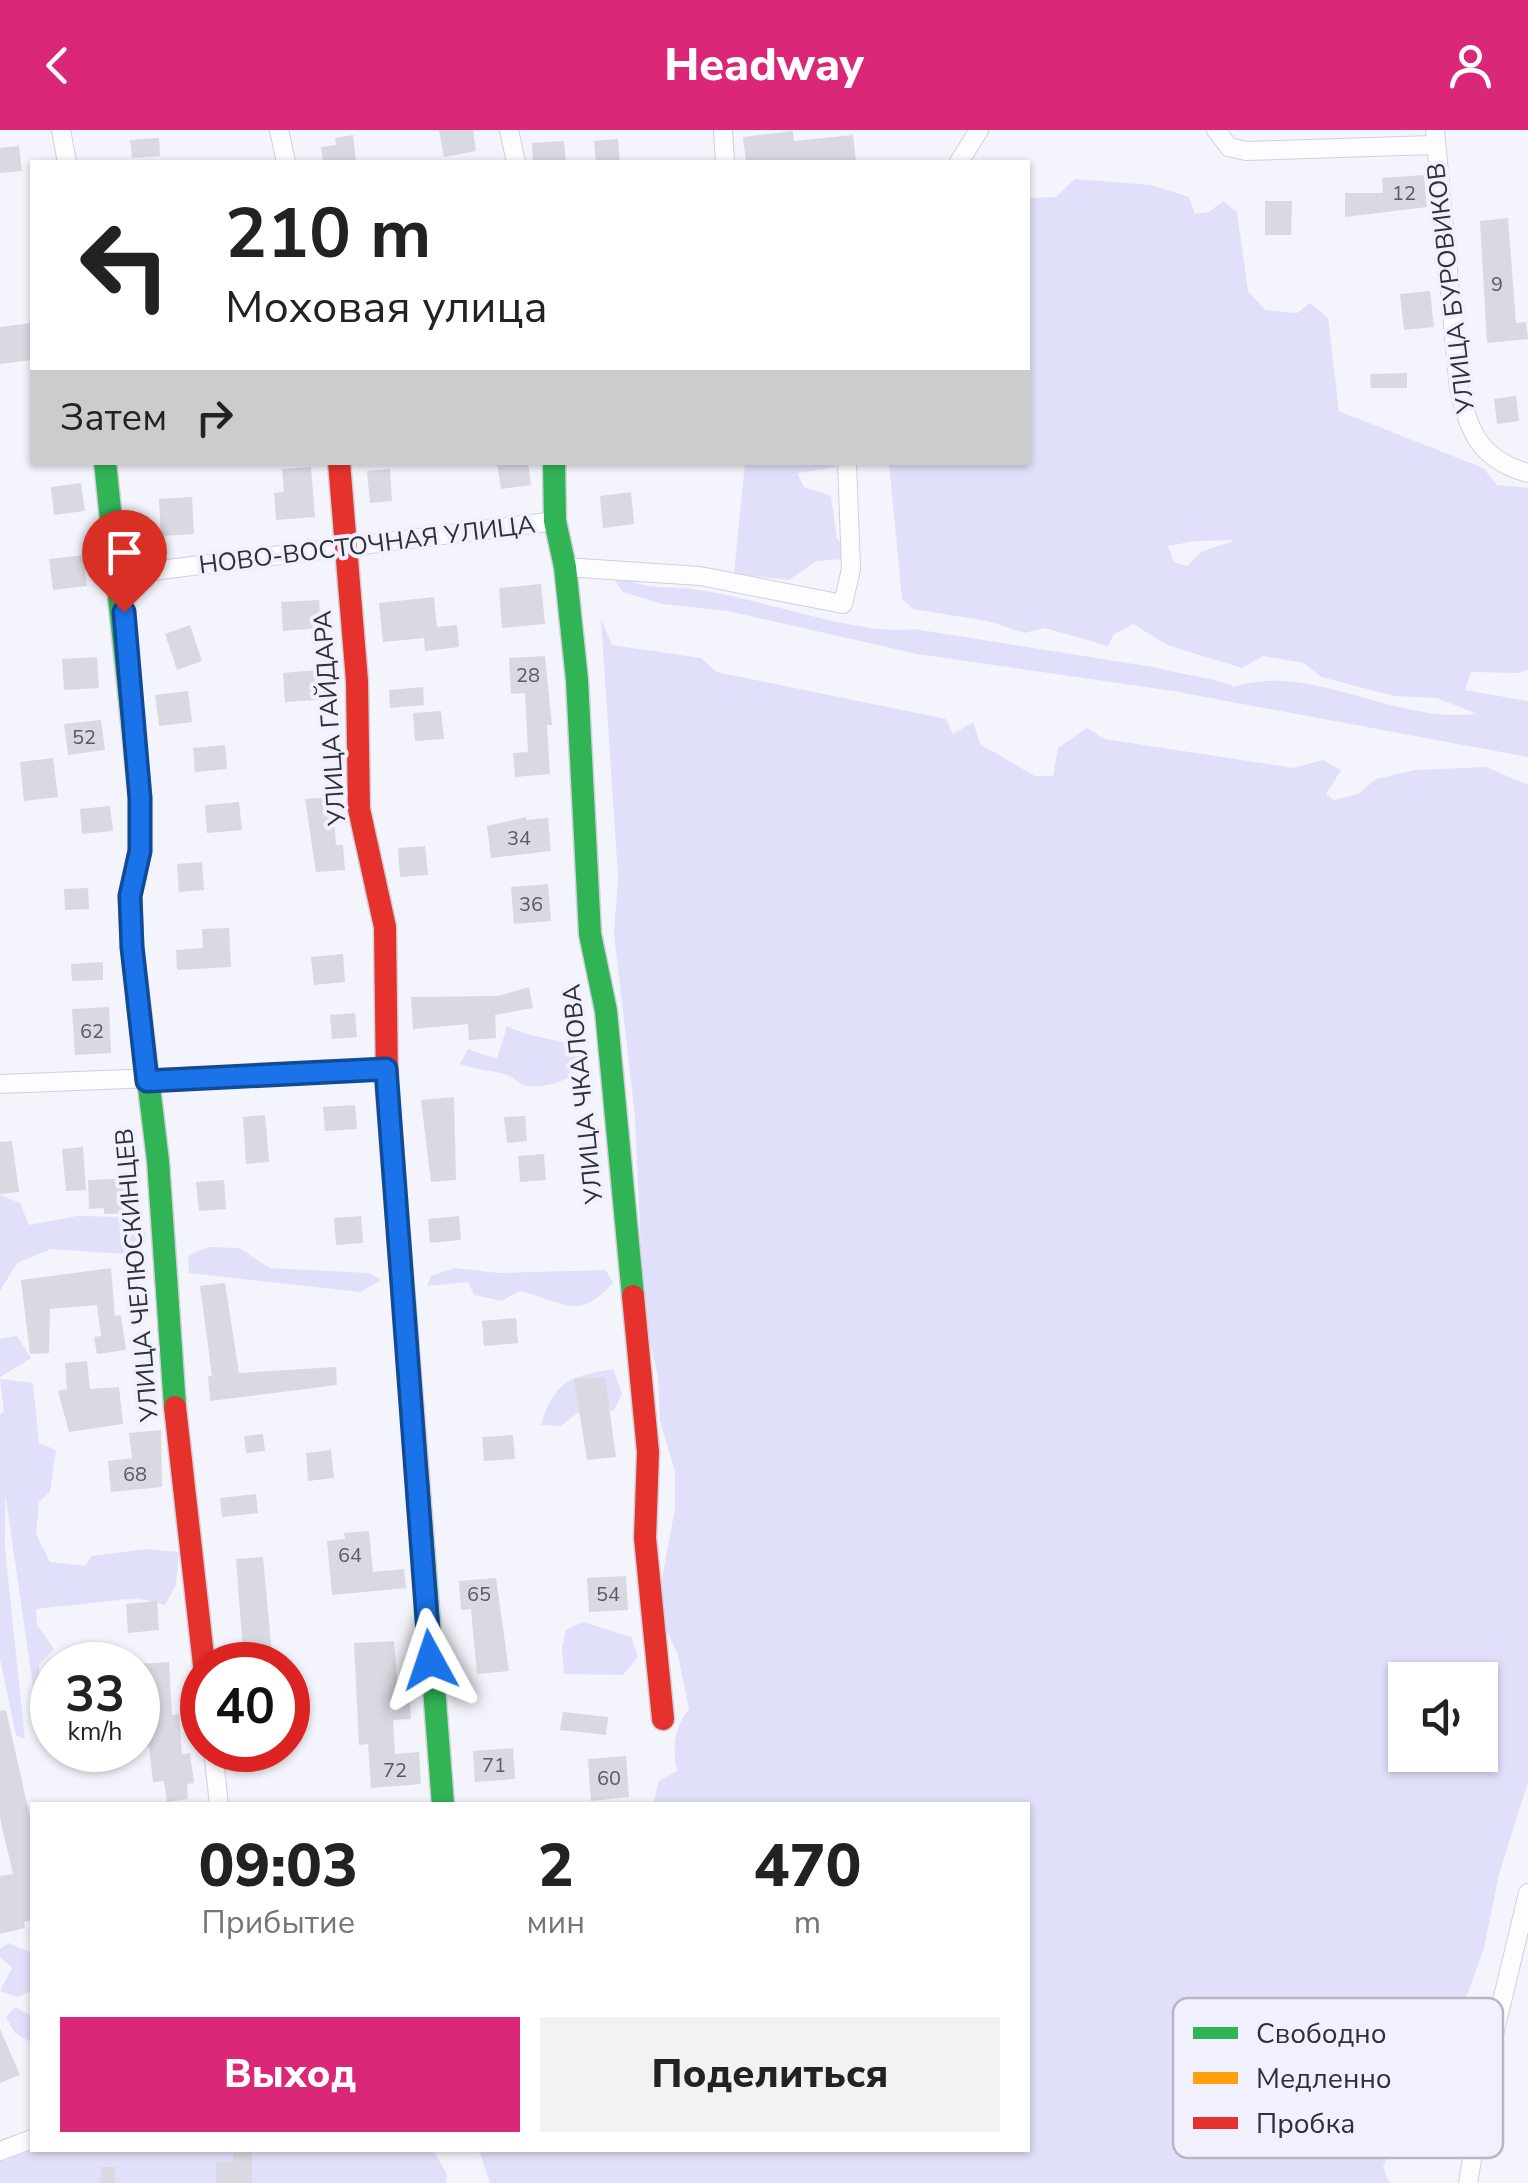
<!DOCTYPE html>
<html lang="ru">
<head>
<meta charset="utf-8">
<style>
  :root { --surface:#fff; --page:#f2f2f2; --text:#222; --muted:#767676; --accent:#db2777 }
  body { margin:0; font-family:"Nunito Sans",sans-serif; background:var(--page); color:var(--text); height:100vh; display:flex; flex-direction:column; font-size:38px; white-space:nowrap }
  * { box-sizing:border-box; margin:0 }
  p { font-size:32px; color:var(--muted) }
  .icon { flex:none; width:55px; height:55px; fill:none; stroke:currentColor; stroke-width:2; stroke-linecap:round; stroke-linejoin:round }
  .map { position:relative; flex:1; overflow:hidden }
  .drawer { position:absolute; left:30px; top:1672px; width:1000px; height:350px; display:flex; flex-direction:column; background:var(--surface); border-radius:0px; box-shadow:0 2px 8px #0004 }
  .drawer>* { flex:none }
  .guide { position:absolute; left:30px; top:30px; width:1000px; height:305px; border-radius:0px; box-shadow:0 2px 8px #0004; background:#fff; color:var(--text); overflow:hidden }
  .tools { position:absolute; left:1388px; top:1532px; display:grid; gap:20px }
  .tools a { display:grid; place-items:center; width:110px; height:110px; border-radius:0px; background:var(--surface); box-shadow:0 2px 8px #0004; font-size:50px }
  .speed { position:absolute; left:30px; top:1512px; display:flex; gap:20px; font-size:50px; font-weight:700; text-align:center }
  .speed>* { display:grid; place-content:center; width:130px; height:130px; border-radius:50%; background:var(--surface); box-shadow:0 2px 8px #0004; line-height:1 }
  .speed small { font-size:25px; font-weight:400 }
  .speed .limit { border:15px solid #d22; background:#fff; color:#111 }
  .pin { position:absolute; display:grid; place-items:center; width:85px; height:85px; color:#fff; margin:-102px -42px; border-radius:50% 50% 50% 0; rotate:-45deg; box-shadow:0 0 10px #0007 }
  .pin .icon { rotate:45deg }
  .me { position:absolute; width:110px; margin:-55px; rotate:355deg; stroke-linejoin:round; filter:drop-shadow(0 0 8px #0008) }
  .turn { display:flex; align-items:center; gap:35px; height:210px; padding:0 30px; font-size:45px }
  .turn .icon { width:130px; height:130px; stroke-width:2.5 }
  .turn b { display:block; font-size:70px; line-height:85px }
  .then { display:flex; align-items:center; height:95px; padding:0 30px; background:#0003; gap:20px; font-size:38px }
  .eta { display:flex; justify-content:space-evenly; align-items:center; height:170px; text-align:center }
  .eta b { font-size:60px; font-weight:800; line-height:70px }
  .primary-button { display:flex; gap:20px; margin-top:auto; padding:20px 30px }
  .primary-button a { flex:1; height:115px; border-radius:0px; background:var(--accent); color:#fff; font-size:40px; font-weight:800; line-height:115px; text-align:center }
  .primary-button a+a { background:var(--page); color:var(--text) }
  header { display:flex; justify-content:space-between; align-items:center; height:130px; padding:0 30px; background:var(--accent); color:#fff; font-size:45px; font-weight:800 }
  .map>svg:first-child { display:block }
</style>
</head>
<body>
<header><svg class="icon" aria-label="back" viewBox="0 0 24 24"><path d="M15 5l-7 7 7 7"/></svg>Headway<svg class="icon" aria-label="person" viewBox="0 0 24 24"><circle cx="12" cy="8" r="4"/><path d="M4 21q1-7 8-7t8 7"/></svg></header>
<div class="map">
<svg width="1528" height="2053" viewBox="0 0 1528 2053">
  <rect width="100%" height="100%" fill="#f4f4fc"/>
  <path fill="#e1e0fb" fill-rule="evenodd" d="M1075 49 1151 55 1189 67 1195 84 1209 82 1223 71 1237 82 1248 161 1265 180 1297 183 1310 173 1328 188 1339 281 1483 338 1497 355 1528 358V539L1519 543 1471 542 1465 560 1528 571V627L1173 561 917 524 728 481 662 474 623 462 615 451 624 448C647 460 666 456 692 459 758 467 855 506 914 499L1159 538C1183 546 1212 546 1234 557 1310 531 1394 594 1477 584L1437 568 1394 566 1321 547 1304 533 1263 526 1242 538 1167 515 1133 494 1114 504 1108 516 1045 498 1024 503 988 491 913 479 902 469 889 333 1028 332V68L1056 67ZM1196 411 1232 410 1233 411 1201 422 1187 436 1174 432 1168 416Z
    M745 333H835V337L797 343 804 357 831 366 837 409 857 428 817 431 789 450 734 444Z
    M601 489 612 515 701 528 717 542 946 589 953 604 973 592 980 614 1035 646H1053L1058 618 1087 598 1104 609 1294 638 1323 630 1341 640 1326 664 1334 670 1358 664 1376 649 1415 640 1486 637 1528 655V1652L1499 1744 1484 1818 1459 1887 1426 1938 1383 2037 1389 2053H490L479 2020H1028V1675H653L659 1651 677 1641C672 1617 674 1598 689 1579L678 1525 664 1494 661 1454 675 1379V1341L660 1291 658 1246 644 1190 635 986 614 804 618 747ZM1405 1550H1480V1625H1405Z
    M507 896C540 913 559 903 590 927 580 946 551 959 528 956 521 955 514 948 507 945 493 940 475 940 460 934L468 919 497 929Z
    M0 1065 20 1073 29 1095 77 1086 134 1087 147 1104 125 1124 51 1119 17 1133 0 1161Z
    M208 1117 239 1118 270 1138 369 1143 381 1150 360 1162 189 1143 188 1126Z
    M455 1138 499 1143 606 1140 613 1153C577 1192 567 1172 519 1161L502 1171 474 1165 468 1152 427 1156 431 1146Z
    M17 1206 31 1228 0 1247V1209Z
    M613 1239 622 1264 614 1281 585 1277 561 1296 541 1295C555 1250 569 1247 613 1239Z
    M0 1249 33 1253 39 1313 56 1320 50 1362 39 1372 36 1404 50 1432 85 1436 92 1426 146 1419 179 1422 176 1455 165 1475 138 1468 36 1479 37 1495 54 1519 39 1534 40 1604 5 1363V1419L25 1609 16 1605 0 1529V1285L4 1281Z
    M583 1492 631 1507 638 1527 623 1545 564 1544 562 1518 566 1500Z
    M9 1813 32 1823V1861L17 1867 0 1861 12 1838 0 1827V1819Z
    M15 1877 32 1886V1913L15 1903 6 1887Z
    M32 2003V2020H433L447 2044 446 2053H0V2015Z"/>
  <path fill="#d9d9e1" d="M439 0H473L476 21 444 27Z
    M793 1 794 11 853 5 856 32H746L743 7Z
    M353 5 356 32H323L321 17 336 15 335 8Z
    M159 8 160 26 132 28 130 10Z
    M618 9 620 32H596L594 11Z
    M564 11 566 32H533L532 13Z
    M19 16 22 41 0 43V18Z
    M1424 45 1427 77 1345 87V63H1383L1382 48Z
    M1265 71H1292L1291 105H1265Z
    M1508 88 1516 193 1526 192 1528 209 1487 213 1480 91Z
    M1430 161 1434 197 1404 200 1400 164Z
    M31 193 32 230 0 234V197Z
    M1407 243V258H1371L1370 244Z
    M1516 266 1519 291 1497 294 1494 269Z
    M497 332H528L531 355 501 359Z
    M311 337 315 387 276 390 274 363 284 362 282 339Z
    M390 339 392 371 370 373 367 341Z
    M81 353 85 381 54 385 51 357Z
    M631 362 634 394 603 398 600 366Z
    M192 367 194 404 161 406 159 369Z
    M83 425 87 456 53 460 49 429Z
    M541 454 545 494 502 498 499 458Z
    M434 467 437 497 457 495 459 517 425 521 424 508 383 512 379 473Z
    M319 470 321 498 283 501 281 472Z
    M190 495 202 531 177 540 165 504Z
    M545 526 552 595H547L550 644 515 647 513 623 528 622 525 563 511 564 509 528Z
    M97 527 99 558 64 560 62 529Z
    M317 540 319 570 285 572 283 543Z
    M423 557 424 575 390 578 389 560Z
    M188 561 192 592 159 596 155 565Z
    M441 581 444 609 415 611 413 583Z
    M101 590 105 620 68 625 64 594Z
    M225 615 227 639 195 642 193 618Z
    M53 628 58 667 24 671 20 632Z
    M332 667 336 715H343L345 740 316 742 305 669Z
    M239 672 242 700 207 703 205 675Z
    M110 676 113 701 82 704 80 679Z
    M526 687V690L548 688 551 721 491 728 487 696Z
    M425 716 428 745 400 747 398 718Z
    M202 732 204 760 179 762 177 734Z
    M548 754 551 791 514 794 511 757Z
    M88 758 89 779 65 780 64 759Z
    M229 798 231 837 177 840 176 820 203 818 202 799Z
    M343 824 345 852 314 855 311 827Z
    M103 832V850L72 851 71 834Z
    M529 857 533 878 495 885 496 908 469 910 468 894 413 899 411 867 498 866Z
    M109 877 111 923 75 925 72 879Z
    M355 883 357 907 332 909 330 885Z
    M454 967 456 1050 431 1052 421 970Z
    M355 975 357 999 325 1001 323 977Z
    M265 985 269 1032 246 1034 243 987Z
    M525 986 527 1011 507 1013 504 987Z
    M12 1011 19 1062 0 1064V1012Z
    M83 1017 86 1060 66 1061 62 1019Z
    M544 1024 546 1050 520 1052 518 1026Z
    M133 1048 135 1083 104 1084V1078L89 1079 88 1050Z
    M224 1050 226 1079 199 1081 196 1052Z
    M361 1086 363 1113 336 1115 334 1088Z
    M459 1086 461 1110 430 1113 428 1089Z
    M111 1138 115 1186 121 1185 126 1220 97 1224 94 1207 101 1206 97 1175 50 1179 49 1223 30 1224 21 1150Z
    M225 1153 239 1243 336 1237 337 1255 210 1271 208 1246H212L200 1156Z
    M516 1188 518 1213 484 1216 482 1191Z
    M87 1231 90 1259 119 1257 123 1294 69 1302 58 1261 67 1259 65 1233Z
    M605 1247 616 1327 587 1330 574 1249Z
    M161 1300 162 1357 111 1362 108 1331 132 1328 129 1303Z
    M263 1304 265 1321 246 1323 244 1306Z
    M513 1305 515 1329 484 1331 482 1307Z
    M331 1320 334 1348 308 1351 306 1323Z
    M256 1364 258 1383 222 1387 220 1368Z
    M369 1401 373 1442 404 1439 406 1458 332 1465 327 1411 345 1409 344 1403Z
    M263 1427 273 1535H244L236 1429Z
    M626 1446 628 1480 589 1482 587 1448Z
    M496 1448 509 1541 477 1544 471 1479 461 1480 459 1451Z
    M157 1471 159 1500 128 1503 126 1474Z
    M394 1511 399 1573 410 1572 411 1589 393 1590 395 1624 419 1622 421 1654 371 1658 368 1614 359 1615 354 1513Z
    M169 1532 172 1585 179 1584 182 1624 190 1623 194 1653 187 1654 188 1669 167 1672 164 1651 153 1652 149 1616H139L138 1534Z
    M6 1580 32 1696V1790L24 1792 25 1798 0 1804V1746L13 1744 0 1688V1581Z
    M563 1582 608 1587 606 1605 560 1600Z
    M513 1618 515 1649 475 1652 473 1621Z
    M626 1626 629 1667 591 1671 588 1629Z
    M0 1899 20 1945 0 1953Z
    M233 2020H252V2053H216V2032H233Z
    M101 2037H115V2053H100Z"/>
  <g fill="none" stroke-linecap="round" stroke-linejoin="round">
    <g stroke="#d0d0d8" stroke-width="20">
      <path id="street" d="M61 0 67 32
        M279 0 286 32
        M509 0 516 32
        M723 0 725 32
        M1216 0 1229 17 1246 21 1434 15
        M1435 0 1459 259C1469 303 1481 330 1528 343
        M959 32 979 0
        M565 437 700 446 843 474 851 439 847 332
        M120 445 555 391
        M0 954 386 939
        M213 1620 219 1675
        M0 2021 32 2009
        M1468 2053 1491 1917 1528 1763"/>
    </g>
    <g stroke="#d0d0d8" stroke-width="25">
      <path id="fast" d="M105 332 140 668V721L130 766 132 817 158 1031 175 1277
        M554 332 555 391 565 437 577 550 590 804 606 881 633 1166
        M418 1349 443 1675"/>
    </g>
    <g stroke="#d0d0d8" stroke-width="25">
      <path id="slow" d="M387 957 418 1349"/>
    </g>
    <g stroke="#d0d0d8" stroke-width="25">
      <path id="jam" d="M339 332 357 551 359 679 385 797 387 957
        M633 1166 648 1322 645 1408 663 1589
        M175 1277 204 1535"/>
    </g>
    <use href="#street" stroke="#fdfdff" stroke-width="18"/>
    <use href="#fast" stroke="#30b455" stroke-width="22"/>
    <use href="#slow" stroke="#ff9f0a" stroke-width="22"/>
    <use href="#jam" stroke="#e5322d" stroke-width="22"/>
  </g>
  <g fill="none" stroke-linecap="round" stroke-linejoin="round">
    <g stroke="#114b97" stroke-width="25">
      <path id="route" d="M124 482 140 668V721L130 766 132 817 147 951 386 939 430 1530"/>
    </g>
    <use href="#route" stroke="#1a73e8" stroke-width="18"/>
  </g>
  <g text-anchor="middle" dominant-baseline="central" stroke-width="8" stroke-linejoin="round" paint-order="stroke">
    <g font-size="20" fill="#5a5a63">
      <text x="1404" y="63">12</text>
      <text x="1497" y="154">9</text>
      <text x="528" y="545">28</text>
      <text x="84" y="607">52</text>
      <text x="519" y="708">34</text>
      <text x="531" y="774">36</text>
      <text x="92" y="901">62</text>
      <text x="135" y="1344">68</text>
      <text x="350" y="1425">64</text>
      <text x="479" y="1464">65</text>
      <text x="608" y="1464">54</text>
      <text x="494" y="1635">71</text>
      <text x="395" y="1640">72</text>
      <text x="609" y="1648">60</text>
    </g>
    <g font-size="25" fill="#303039" stroke="#f0f0ff">
      <text transform="translate(1451 158) rotate(-97)">УЛИЦА БУРОВИКОВ</text>
      <text transform="translate(367 415) rotate(-7)">НОВО-ВОСТОЧНАЯ УЛИЦА</text>
      <text transform="translate(330 588) rotate(-94)">УЛИЦА ГАЙДАРА</text>
      <text transform="translate(583 964) rotate(-96)">УЛИЦА ЧКАЛОВА</text>
      <text transform="translate(137 1145) rotate(-95)">УЛИЦА ЧЕЛЮСКИНЦЕВ</text>
    </g>
  </g>
  <rect x="1173" y="1868" width="330" height="160" rx="15" fill="#f0f0ff" stroke="#b6b6c4" stroke-width="2.5"/>
  <rect x="1193" y="1897" width="45" height="12" fill="#30b455"/>
  <rect x="1193" y="1942" width="45" height="12" fill="#ff9f0a"/>
  <rect x="1193" y="1987" width="45" height="12" fill="#e5322d"/>
  <g font-size="28" fill="#303039">
    <text x="1256" y="1913">Свободно</text>
    <text x="1256" y="1958">Медленно</text>
    <text x="1256" y="2003">Пробка</text>
  </g>
</svg>
<div class="tools">
<a><svg class="icon" aria-label="sound" viewBox="0 0 24 24"><path d="M4 9h4l5-4v14l-5-4H4zM17 9q2 3 0 6"/></svg></a>
</div>
<div class="speed"><div>33<small>km/h</small></div><div class="limit">40</div></div>
<div class="pin" style="left:124px;top:482px;background:#d93025"><svg class="icon" aria-label="arrive" viewBox="0 0 24 24"><path d="M6 21V4h12l-3 4 3 4H6"/></svg></div>
<svg class="me" style="left:430px;top:1530px" viewBox="-20 -20 40 40"><path d="M0-17L14 15 0 8-14 15z" fill="#1a73e8" stroke="#fff" stroke-width="4"/></svg>
<div class="guide">
<div class="turn"><svg class="icon" aria-label="left" viewBox="0 0 24 24"><path d="M17 20v-9H6M10 6l-5 5 5 5"/></svg><div><b>210 m</b>Моховая улица</div></div>
<div class="then">Затем<svg class="icon" aria-label="right" viewBox="0 0 24 24"><path d="M7 20v-9h11M14 6l5 5-5 5"/></svg></div>
</div>
<section class="drawer">
<div class="eta">
<div><b>09:03</b><p>Прибытие</p></div>
<div><b>2</b><p>мин</p></div>
<div><b>470</b><p>m</p></div>
</div>
<div class="primary-button"><a>Выход</a><a>Поделиться</a></div>
</section>
</div>
</body>
</html>
